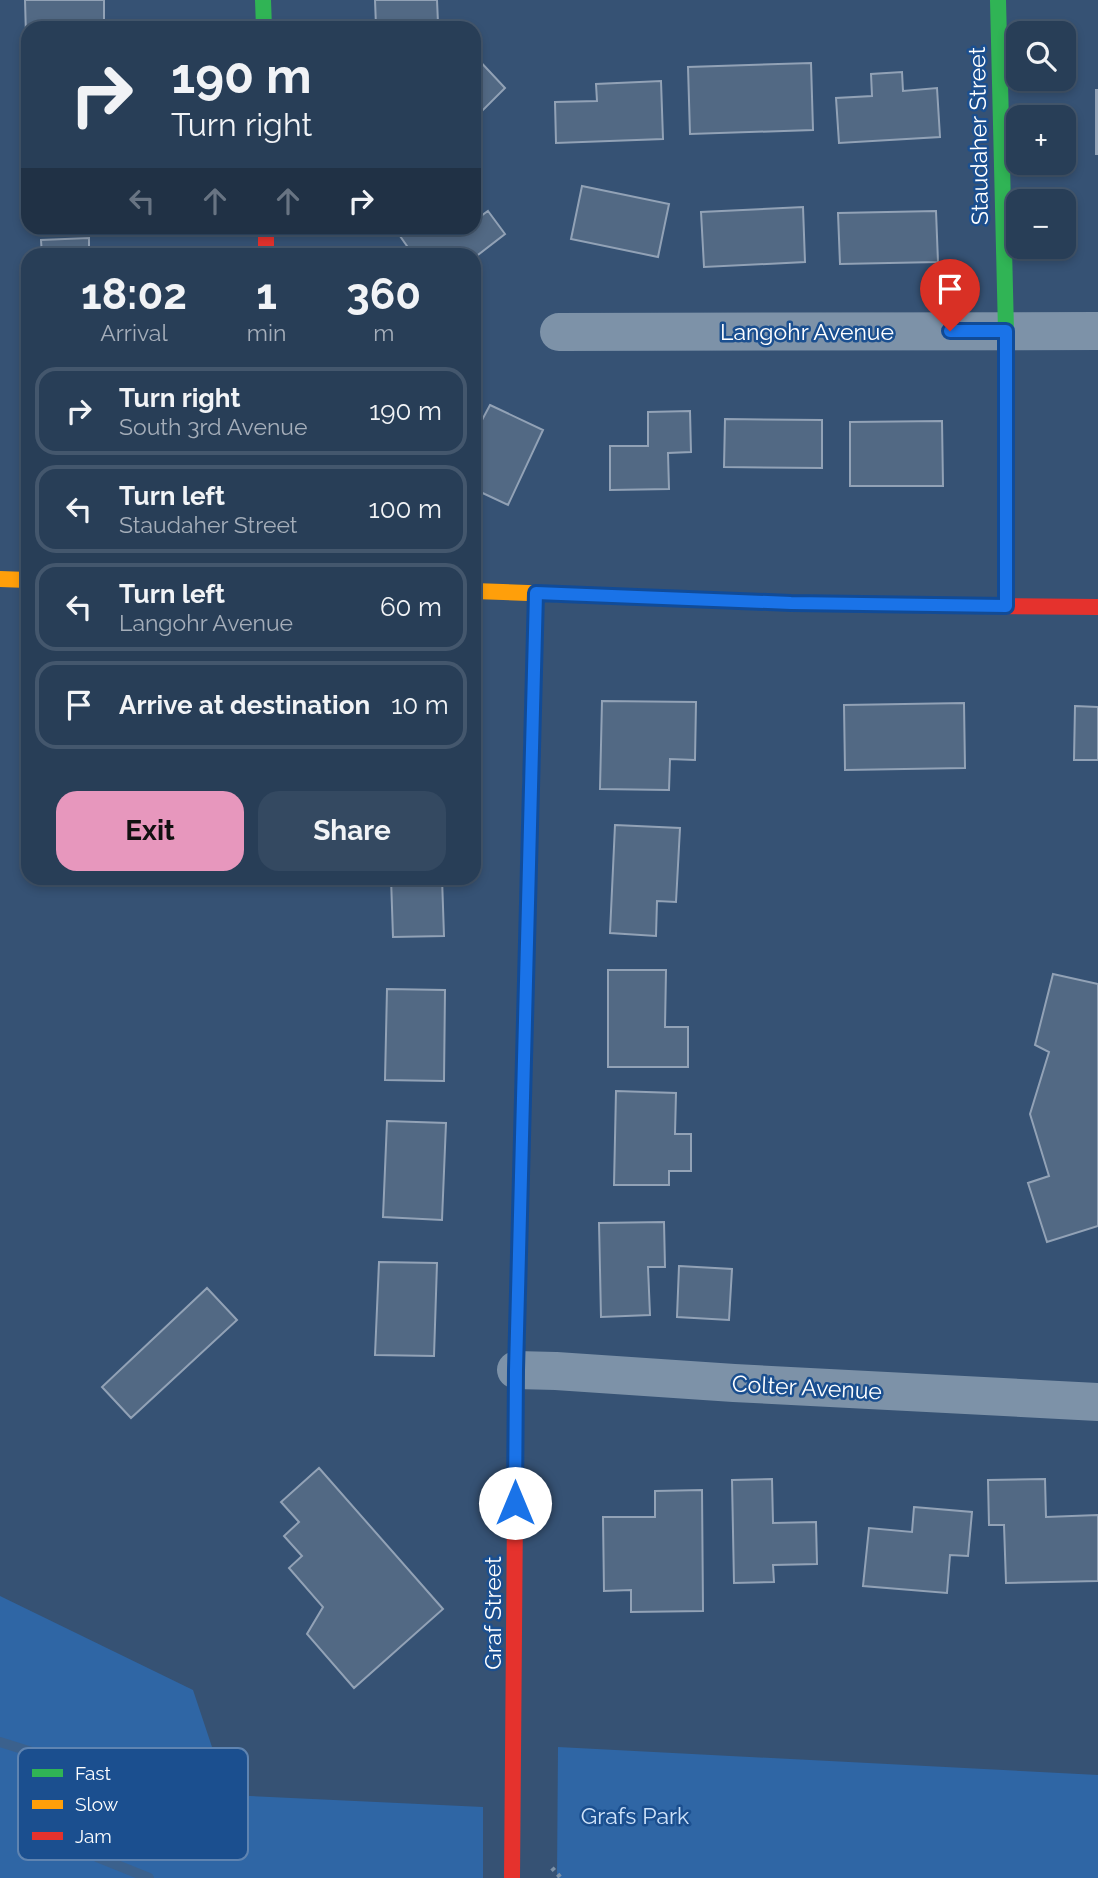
<!DOCTYPE html>
<html lang="en">
<head>
<meta charset="utf-8">
<style>
  :root { --surface:#283e57; --page:#344961; --text:#f1f3f6; --muted:#a5aeba; --line:#44576d; --accent:#e797bd }
  body { margin:0; font-family:Raleway,sans-serif; background:var(--page); color:var(--text); height:100vh; display:flex; flex-direction:column; font-size:26px; white-space:nowrap }
  * { box-sizing:border-box; margin:0 }
  p { font-size:23px; color:var(--muted) }
  .icon { flex:none; width:38px; height:38px; fill:none; stroke:currentColor; stroke-width:2; stroke-linecap:round; stroke-linejoin:round }
  .map { position:relative; flex:1; overflow:hidden }
  .side { position:absolute; left:21px; top:248px; width:460px; height:637px; display:flex; flex-direction:column; background:var(--surface); border-radius:21px; box-shadow:0 4px 10px #0003,0 0 0 2px var(--line) }
  .side>* { flex:none }
  .hud { position:absolute; left:21px; top:21px; width:460px; height:214px; border-radius:21px; box-shadow:0 4px 10px #0003,0 0 0 2px var(--line); background:#283e57; color:var(--text); overflow:hidden }
  .controls { position:absolute; left:1006px; top:21px; display:grid; gap:14px }
  .controls a { display:grid; place-items:center; width:70px; height:70px; border-radius:14px; background:var(--surface); box-shadow:0 4px 10px #0003,0 0 0 2px var(--line); font-size:35px }
  .pin { position:absolute; display:grid; place-items:center; width:60px; height:60px; color:#fff; margin:-72px -30px; border-radius:50% 50% 50% 0; rotate:-45deg; box-shadow:0 0 7px #0007 }
  .pin .icon { rotate:45deg }
  .me { position:absolute; width:77px; margin:-38px; rotate:0deg; stroke-linejoin:round; filter:drop-shadow(0 0 5px #0008) }
  .turn { display:flex; align-items:center; gap:24px; height:147px; padding:0 35px; font-size:32px }
  .turn .icon { width:91px; height:91px; stroke-width:2.5 }
  .turn b { display:block; font-size:49px; line-height:60px }
  .lanes { display:flex; align-items:center; height:66px; padding:0 35px; background:#0003; justify-content:center; gap:35px; direction:ltr }
  .lanes .off { opacity:.35 }
  .eta { display:flex; justify-content:space-evenly; align-items:center; height:119px; text-align:center }
  .eta b { font-size:42px; font-weight:700; line-height:49px }
  .cta { display:flex; gap:14px; margin-top:auto; padding:14px 35px }
  .cta a { flex:1; height:80px; border-radius:21px; background:var(--accent); color:#111; font-size:28px; font-weight:700; line-height:80px; text-align:center }
  .cta a+a { background:var(--page); color:var(--text) }
  ul { padding:0; list-style:none }
  li { display:flex; align-items:center; gap:21px; height:88px; margin:0 14px 10px; padding:0 21px; border:4px solid var(--line); border-radius:21px }
  li div { flex:1 }
  li b { display:block; font-size:26px }
  li em { font-style:normal }
  .map>svg:first-child { display:block }
</style>
</head>
<body>
<div class="map">
<svg width="1098" height="1878" viewBox="0 0 1098 1878">
  <rect width="100%" height="100%" fill="#365274"/>
  <path fill="#2f66a5" d="M0 1596 193 1690 228 1795 483 1807V1878H0Z
    M558 1747 1098 1775V1878H557Z"/>
  <g fill="none" stroke-linecap="round" stroke-linejoin="round">
    <path stroke="#3b618d" stroke-width="10" d="M0 1742 35 1753 97 1857 149 1878"/>
  </g>
  <path fill="#526984" stroke="#92a2b6" stroke-width="2" d="M25 0H104V28H28V36H26Z
    M375 0H437L438 23 376 26Z
    M475 56 505 88 481 112 474 106Z
    M811 63 813 130 690 134 688 67Z
    M902 72 903 91 937 88 940 137 839 143 836 98 872 96 871 74Z
    M661 81 663 139 556 143 555 102 597 101 596 84Z
    M1096 90H1098V154H1096Z
    M582 186 669 204 658 257 571 239Z
    M803 207 805 262 704 267 701 212Z
    M488 211 505 234 474 258V256H414L400 236 411 228H474V221Z
    M936 211 938 262 840 264 838 213Z
    M89 238V256H42L41 240Z
    M490 405 543 430 508 505 474 489V435Z
    M690 411 691 452 668 453 669 489 610 490V446H648V412Z
    M725 419 822 420V468L724 467Z
    M942 421 943 486H850V422Z
    M602 701 696 702 695 760 670 759 669 790 600 789Z
    M964 703 965 768 845 770 844 705Z
    M1075 706 1098 707V760H1074Z
    M615 825 680 828 676 902 657 901 656 936 610 933Z
    M391 878H442L444 936 393 937Z
    M608 970H666L665 1027H688V1067H608Z
    M1053 974 1098 984V1226L1047 1242 1028 1183 1049 1176 1030 1114 1049 1052 1035 1045Z
    M387 989 445 990 444 1081 385 1080Z
    M616 1091 676 1093 675 1134H691V1171H669V1185H614Z
    M387 1121 446 1123 442 1220 383 1217Z
    M664 1222 665 1267H648L650 1315 601 1317 599 1223Z
    M379 1262 437 1263 434 1356 375 1355Z
    M679 1266 732 1269 729 1320 677 1317Z
    M207 1288 237 1320 131 1418 102 1387Z
    M319 1468 443 1609 354 1688 307 1634 323 1607 289 1568 302 1556 284 1536 299 1522 281 1502Z
    M772 1479 773 1523 816 1522 817 1564 773 1565 774 1582 734 1583 732 1480Z
    M1045 1479 1046 1517 1098 1515V1581L1006 1583 1004 1525H989L988 1480Z
    M702 1490 703 1611 631 1612V1590L604 1591 603 1517H655V1491Z
    M914 1507 972 1512 968 1556 950 1555 947 1593 863 1586 869 1528 912 1532Z"/>
  <g fill="none" stroke-linecap="round" stroke-linejoin="round">
    <path stroke="#7d92a8" stroke-width="4.5" stroke-dasharray="3.5 5" stroke-linecap="butt" d="M552 1868 561 1878"/>
    <path stroke="#7d92a8" stroke-width="38" d="M559 332 1098 331
      M516 1370 556 1371 734 1383 1098 1402"/>
    <path stroke="#30b455" stroke-width="16" d="M263 0 264 28
      M998 0 1006 331V448
      M516 1388 530 811"/>
    <path stroke="#ff9f0a" stroke-width="16" d="M0 579 28 580
      M474 591 791 603 986 606
      M530 811 536 593"/>
    <path stroke="#e5322d" stroke-width="16" d="M266 228V256
      M1006 448V606
      M986 606 1098 607
      M512 1878 516 1388"/>
  </g>
  <g fill="none" stroke-linecap="round" stroke-linejoin="round">
    <g stroke="#114b97" stroke-width="18">
      <path id="route" d="M515 1503 516 1370 536 593 791 603 1006 606V331H950"/>
    </g>
    <use href="#route" stroke="#1a73e8" stroke-width="12"/>
  </g>
  <g text-anchor="middle" dominant-baseline="central" stroke-width="5" stroke-linejoin="round" paint-order="stroke">
    <g font-size="23" fill="#fff" stroke="#1b4f8f">
      <text transform="translate(978 136) rotate(-91)">Staudaher Street</text>
      <text x="807" y="331">Langohr Avenue</text>
      <text transform="translate(807 1387) rotate(3)">Colter Avenue</text>
      <text transform="translate(492 1613) rotate(-90)">Graf Street</text>
    </g>
    <g font-size="23" fill="#cfe3fa" stroke="#1b4f8f">
      <text x="635" y="1815">Grafs Park</text>
    </g>
  </g>
  <rect x="18" y="1748" width="230" height="112" rx="10" fill="#1b4f8f" stroke="#5f84b1" stroke-width="2"/>
  <rect x="32" y="1769" width="31" height="8" fill="#30b455"/>
  <rect x="32" y="1800" width="31" height="9" fill="#ff9f0a"/>
  <rect x="32" y="1832" width="31" height="8" fill="#e5322d"/>
  <g font-size="19" fill="#fff">
    <text x="75" y="1780">Fast</text>
    <text x="75" y="1811">Slow</text>
    <text x="75" y="1843">Jam</text>
  </g>
</svg>
<div class="controls">
<a><svg class="icon" aria-label="search" viewBox="0 0 24 24"><circle cx="10" cy="10" r="6"/><path d="M15 15l6 6"/></svg></a>
<a>+</a>
<a>−</a>
</div>
<div class="pin" style="left:950px;top:331px;background:#d93025"><svg class="icon" aria-label="arrive" viewBox="0 0 24 24"><path d="M6 21V4h12l-3 4 3 4H6"/></svg></div>
<svg class="me" style="left:515px;top:1503px" viewBox="-20 -20 40 40"><circle r="19" fill="#fff"/><path d="M0-13L10 11 0 6-10 11z" fill="#1a73e8"/></svg>
<div class="hud">
<div class="turn"><svg class="icon" aria-label="right" viewBox="0 0 24 24"><path d="M7 20v-9h11M14 6l5 5-5 5"/></svg><div><b>190 m</b>Turn right</div></div>
<div class="lanes"><svg class="icon off" aria-label="left" viewBox="0 0 24 24"><path d="M17 20v-9H6M10 6l-5 5 5 5"/></svg><svg class="icon off" aria-label="ahead" viewBox="0 0 24 24"><path d="M12 20V5M6 11l6-6 6 6"/></svg><svg class="icon off" aria-label="ahead" viewBox="0 0 24 24"><path d="M12 20V5M6 11l6-6 6 6"/></svg><svg class="icon" aria-label="right" viewBox="0 0 24 24"><path d="M7 20v-9h11M14 6l5 5-5 5"/></svg></div>
</div>
<section class="side">
<div class="eta">
<div><b>18:02</b><p>Arrival</p></div>
<div><b>1</b><p>min</p></div>
<div><b>360</b><p>m</p></div>
</div>
<ul>
<li><svg class="icon" aria-label="right" viewBox="0 0 24 24"><path d="M7 20v-9h11M14 6l5 5-5 5"/></svg><div><b>Turn right</b><p>South 3rd Avenue</p></div><em>190 m</em></li>
<li><svg class="icon" aria-label="left" viewBox="0 0 24 24"><path d="M17 20v-9H6M10 6l-5 5 5 5"/></svg><div><b>Turn left</b><p>Staudaher Street</p></div><em>100 m</em></li>
<li><svg class="icon" aria-label="left" viewBox="0 0 24 24"><path d="M17 20v-9H6M10 6l-5 5 5 5"/></svg><div><b>Turn left</b><p>Langohr Avenue</p></div><em>60 m</em></li>
<li><svg class="icon" aria-label="arrive" viewBox="0 0 24 24"><path d="M6 21V4h12l-3 4 3 4H6"/></svg><div><b>Arrive at destination</b></div><em>10 m</em></li>
</ul>
<div class="cta"><a>Exit</a><a>Share</a></div>
</section>
</div>
</body>
</html>
